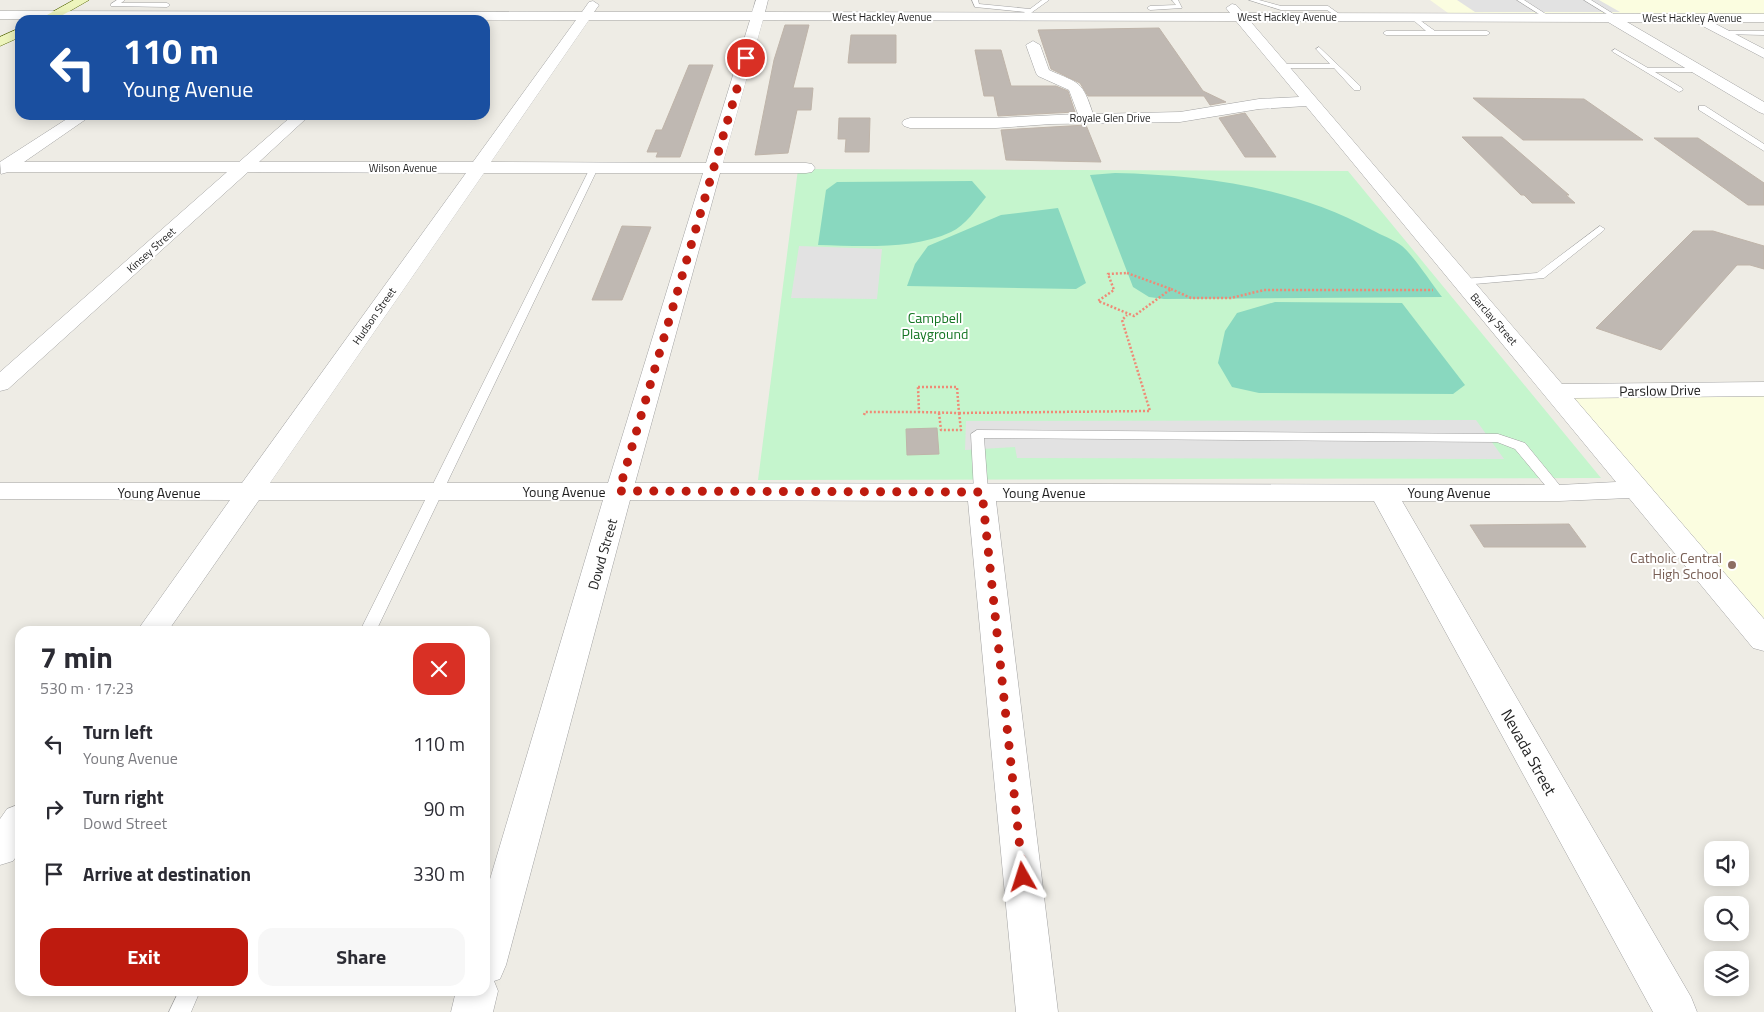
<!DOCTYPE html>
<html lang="en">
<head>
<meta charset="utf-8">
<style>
  :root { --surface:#fff; --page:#f7f7f7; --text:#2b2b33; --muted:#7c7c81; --accent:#be1b0f }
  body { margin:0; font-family:"Titillium Web",sans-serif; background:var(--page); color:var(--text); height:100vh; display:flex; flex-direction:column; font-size:19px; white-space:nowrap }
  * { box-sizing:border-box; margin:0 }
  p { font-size:16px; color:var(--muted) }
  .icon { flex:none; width:28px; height:28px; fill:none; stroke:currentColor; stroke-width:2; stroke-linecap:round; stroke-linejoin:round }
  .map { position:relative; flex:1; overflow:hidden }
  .side { position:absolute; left:15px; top:626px; width:475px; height:370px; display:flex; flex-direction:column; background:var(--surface); border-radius:15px; box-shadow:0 2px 12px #0003 }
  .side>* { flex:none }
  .hud { position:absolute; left:15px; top:15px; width:475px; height:105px; border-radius:15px; box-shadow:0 2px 12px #0003; background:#1a4fa0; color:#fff; overflow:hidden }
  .fabs { position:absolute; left:1704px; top:841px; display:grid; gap:10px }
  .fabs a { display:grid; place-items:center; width:45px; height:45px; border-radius:10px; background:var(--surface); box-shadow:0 2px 12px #0003; font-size:25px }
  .pin { position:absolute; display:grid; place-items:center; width:42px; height:42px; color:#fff; margin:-21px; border:2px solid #fff; border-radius:50%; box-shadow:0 1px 5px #0007 }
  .me { position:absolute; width:55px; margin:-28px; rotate:354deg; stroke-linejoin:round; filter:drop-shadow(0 0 4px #0008) }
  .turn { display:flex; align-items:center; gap:18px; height:105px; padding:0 25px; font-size:22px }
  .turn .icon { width:65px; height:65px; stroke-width:2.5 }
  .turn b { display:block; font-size:35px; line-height:42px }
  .round { display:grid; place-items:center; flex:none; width:52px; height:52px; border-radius:15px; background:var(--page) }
  .overview { display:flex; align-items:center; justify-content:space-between; height:85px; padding:0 25px }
  h1 { font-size:30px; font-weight:700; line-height:38px }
  .primary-button { display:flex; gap:10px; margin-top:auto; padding:10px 25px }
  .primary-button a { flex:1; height:58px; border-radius:15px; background:var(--accent); color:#fff; font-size:20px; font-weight:700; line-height:58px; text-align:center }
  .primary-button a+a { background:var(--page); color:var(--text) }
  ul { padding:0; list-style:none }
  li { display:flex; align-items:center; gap:15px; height:65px; padding:0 25px }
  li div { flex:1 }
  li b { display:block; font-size:19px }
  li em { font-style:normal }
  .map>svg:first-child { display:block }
</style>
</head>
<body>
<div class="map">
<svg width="1764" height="1012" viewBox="0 0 1764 1012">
  <rect width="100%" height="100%" fill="#eeece5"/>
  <path fill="#fbfde0" d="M1430 0H1764V15L1448 13Z
    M1764 390V642L1556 391Z"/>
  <path fill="#c5f5cd" d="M798 169 1348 171 1601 478 758 480Z"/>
  <path fill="#89d8bf" d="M1115 173C1202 175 1294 187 1372 230 1381 235 1393 239 1402 246 1413 255 1432 284 1442 297L1164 299 1149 297 1133 287 1090 175Z
    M972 181 986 197C977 208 965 226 951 232 913 250 860 246 818 245L826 190 837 182Z
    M1058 208 1086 283 1076 289 907 286 915 264 928 246 1001 215Z
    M1275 302 1402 303 1465 385 1453 394 1259 393 1232 387 1218 363 1225 331 1237 313Z"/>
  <path fill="#e2e2e2" d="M1457 0H1599L1620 12H1475Z
    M799 246 882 249 877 299 791 298Z
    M1476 420 1504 459 1017 458 1015 447 965 450 966 421Z"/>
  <path fill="#bfb8b2" stroke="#bfb4a9" d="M785 25H809L793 88H813L811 110H797L788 153 755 155 774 60Z
    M1159 28 1203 91 1226 102 1210 105 1204 96H1088L1080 83 1051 69 1038 30Z
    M851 35H896V63H848Z
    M975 50H1001L1011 86H1056L1068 91 1075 112 998 116 994 96H984Z
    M689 65H713L680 157H656L658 152H647L656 130H662Z
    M1473 98 1584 99 1643 140H1523Z
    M1245 113 1276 157H1245L1219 118Z
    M839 118H870L869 152H845L846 139H838Z
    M1086 125 1101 162 1006 160 1001 130Z
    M1462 137H1502L1569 195H1566L1575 203H1532L1524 195H1521Z
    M1654 138H1698L1764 183V205H1748Z
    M622 226 651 227 622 300H592Z
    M1693 231H1713L1764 246V269L1750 265H1737L1661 350 1596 328Z
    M937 428 939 454 907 455 906 429Z
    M1569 524 1586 547H1484L1470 525Z"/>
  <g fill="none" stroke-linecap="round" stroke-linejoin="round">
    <g stroke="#a2a2a2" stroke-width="1">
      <path id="lane" d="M117 0H125L121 3H167L170 5 167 7 111 6V4Z
        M972 0H978L979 4 1030 9 1042 0H1049L1024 18 1021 16 1025 12 975 7Z
        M1172 0H1178L1182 8 1150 10 1147 8 1150 6 1176 5Z
        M1249 0H1259L1281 6H1328L1345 18 1340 19 1327 10H1281Z
        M1517 0H1524L1552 18 1547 19Z
        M1584 0H1591L1620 18 1615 19Z
        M1414 16 1435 31H1487L1490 33 1487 35H1386L1383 33 1386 31H1426L1412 19 1411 18Z
        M1724 31H1764V35L1722 34V32Z
        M1319 47 1360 86V90H1354L1334 68H1281L1277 66 1281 64H1330L1316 49Z
        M1615 49 1648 68H1699L1703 70 1699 72H1655L1682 88 1683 90 1679 92 1613 52 1612 51Z
        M1699 106H1705L1764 144V151L1699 110Z
        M594 165 598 168 376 631H360L590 168Z
        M1600 226 1605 229 1603 231 1544 278 1463 285 1458 282 1463 279 1537 273Z
        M977 430 1498 434 1525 443 1566 493 1559 497 1554 496 1515 449 1497 442 984 438 988 492 981 496 974 492 971 434Z
        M179 991H200L191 1012H169Z"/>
    </g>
    <g stroke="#a2a2a2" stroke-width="1">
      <path id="street" d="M756 0H768L765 12 1230 13 1226 8 1232 4 1236 5 1243 13 1764 14V22H1712L1764 49V58L1695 22H1627L1764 102V114L1759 112 1608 22 1250 21 1562 384 1764 382V396L1574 398 1764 619V651L1753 648 1629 498 1559 501H1402L1691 997 1697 1012H1653L1374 501H996L1058 1012H1016L968 501 630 500 506 965 500 979 494 981 498 991 493 1012H451L456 991H485V896L603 500H259L168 631H137L230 500 0 499V483H242L466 173 248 172 8 389 0 391V372L227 172H8L1 174 0 162 73 115H92L24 162H239L293 115H310L259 162H473L576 20 0 19V11L582 12 589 2 593 1 599 5 594 12H752ZM589 20H750L706 163 491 162ZM763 20 1236 21 1299 97 1259 99 1180 112 1093 114C1082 80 1080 84 1049 70L1040 45 1033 41 1026 45 1036 73 1038 76 1069 90 1078 114 996 118H910L904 120 902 123 904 126 910 128H996L1051 124 1180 122 1259 109 1306 106 1616 482 1559 485 635 483 720 173H806L812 172 815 168 812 164 806 163H723ZM484 173H703L608 483H270Z
        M20 804V851L13 861 0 865V819L7 809Z"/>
    </g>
    <g stroke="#5c6e0d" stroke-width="1">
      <path id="secondary" d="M74 0H89L54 20H38Z
        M20 28V37L0 46V37Z"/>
    </g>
    <path stroke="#ef8a76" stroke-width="2.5" stroke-dasharray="2 2" stroke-linecap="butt" d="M1127 273 1171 289 1134 316 1098 301 1114 290 1108 274Z
      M1171 289 1191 298H1231L1264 290H1433
      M918 387H957L959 413 919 412Z
      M939 413 941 430H961L959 413
      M959 413 1150 411 1122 320 1127 315
      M864 415 865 412H919"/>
    <use href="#lane" fill="#fff" fill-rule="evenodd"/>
    <use href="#street" fill="#fff" fill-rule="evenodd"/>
    <use href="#secondary" fill="#eef5bd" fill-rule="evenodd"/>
  </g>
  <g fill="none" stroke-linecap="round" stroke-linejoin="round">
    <path stroke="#be1b0f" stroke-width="9" stroke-dasharray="0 16.2" d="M746 58 619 491 982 492 1023 877"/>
  </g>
  <circle fill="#8d6e63" stroke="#fff" stroke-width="2" cx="1732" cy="565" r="5"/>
  <g text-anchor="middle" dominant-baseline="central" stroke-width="4" stroke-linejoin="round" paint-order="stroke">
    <g font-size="11" fill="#1e1e1e" stroke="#fff">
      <text x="882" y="17">West Hackley Avenue</text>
      <text x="1287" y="17">West Hackley Avenue</text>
      <text x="1692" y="18">West Hackley Avenue</text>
      <text x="1110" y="118">Royale Glen Drive</text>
      <text x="403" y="168">Wilson Avenue</text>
      <text transform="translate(151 250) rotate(-42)">Kinsey Street</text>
      <text transform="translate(374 316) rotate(-55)">Hudson Street</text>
      <text transform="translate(1494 319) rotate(49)">Barclay Street</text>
    </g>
    <g font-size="14" fill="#147523" stroke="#fff">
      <text x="935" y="317">Campbell<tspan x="935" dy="16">Playground</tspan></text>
    </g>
    <g font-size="14" fill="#1e1e1e" stroke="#fff">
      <text transform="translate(1660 390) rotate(-1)">Parslow Drive</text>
      <text x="564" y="491">Young Avenue</text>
      <text x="159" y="492">Young Avenue</text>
      <text x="1044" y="492">Young Avenue</text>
      <text x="1449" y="492">Young Avenue</text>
      <text transform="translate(602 554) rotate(-74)">Dowd Street</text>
    </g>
    <g font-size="14" fill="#785e54" stroke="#fff" text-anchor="end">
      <text x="1722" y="557">Catholic Central<tspan x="1722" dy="16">High School</tspan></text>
    </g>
    <g font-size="16" fill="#1e1e1e" stroke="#fff">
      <text transform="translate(1529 752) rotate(61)">Nevada Street</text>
    </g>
  </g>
</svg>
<div class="fabs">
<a><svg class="icon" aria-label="sound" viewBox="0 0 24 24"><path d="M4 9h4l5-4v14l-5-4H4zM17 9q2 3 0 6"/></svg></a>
<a><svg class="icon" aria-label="search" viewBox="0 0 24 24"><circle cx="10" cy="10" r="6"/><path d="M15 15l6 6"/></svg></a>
<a><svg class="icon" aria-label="layers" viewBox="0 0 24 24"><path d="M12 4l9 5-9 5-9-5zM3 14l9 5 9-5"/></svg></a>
</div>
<div class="pin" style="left:746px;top:58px;background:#d93025"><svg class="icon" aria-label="arrive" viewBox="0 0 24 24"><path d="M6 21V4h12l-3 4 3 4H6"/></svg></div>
<svg class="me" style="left:1023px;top:877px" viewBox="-20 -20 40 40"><path d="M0-17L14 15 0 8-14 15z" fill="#be1b0f" stroke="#fff" stroke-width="4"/></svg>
<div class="hud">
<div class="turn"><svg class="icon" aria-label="left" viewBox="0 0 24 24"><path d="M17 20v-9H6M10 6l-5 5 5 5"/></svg><div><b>110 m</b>Young Avenue</div></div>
</div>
<section class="side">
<div class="overview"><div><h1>7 min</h1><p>530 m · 17:23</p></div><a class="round" style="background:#d93025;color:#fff"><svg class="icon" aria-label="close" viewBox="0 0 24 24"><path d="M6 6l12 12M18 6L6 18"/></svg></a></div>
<ul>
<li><svg class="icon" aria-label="left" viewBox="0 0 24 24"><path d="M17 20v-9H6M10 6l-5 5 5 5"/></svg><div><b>Turn left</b><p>Young Avenue</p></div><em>110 m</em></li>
<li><svg class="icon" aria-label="right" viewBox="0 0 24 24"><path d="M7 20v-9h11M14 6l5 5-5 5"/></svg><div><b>Turn right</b><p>Dowd Street</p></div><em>90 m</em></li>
<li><svg class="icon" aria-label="arrive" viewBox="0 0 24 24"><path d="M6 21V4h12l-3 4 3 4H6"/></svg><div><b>Arrive at destination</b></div><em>330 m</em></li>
</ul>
<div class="primary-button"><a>Exit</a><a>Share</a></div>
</section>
</div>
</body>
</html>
